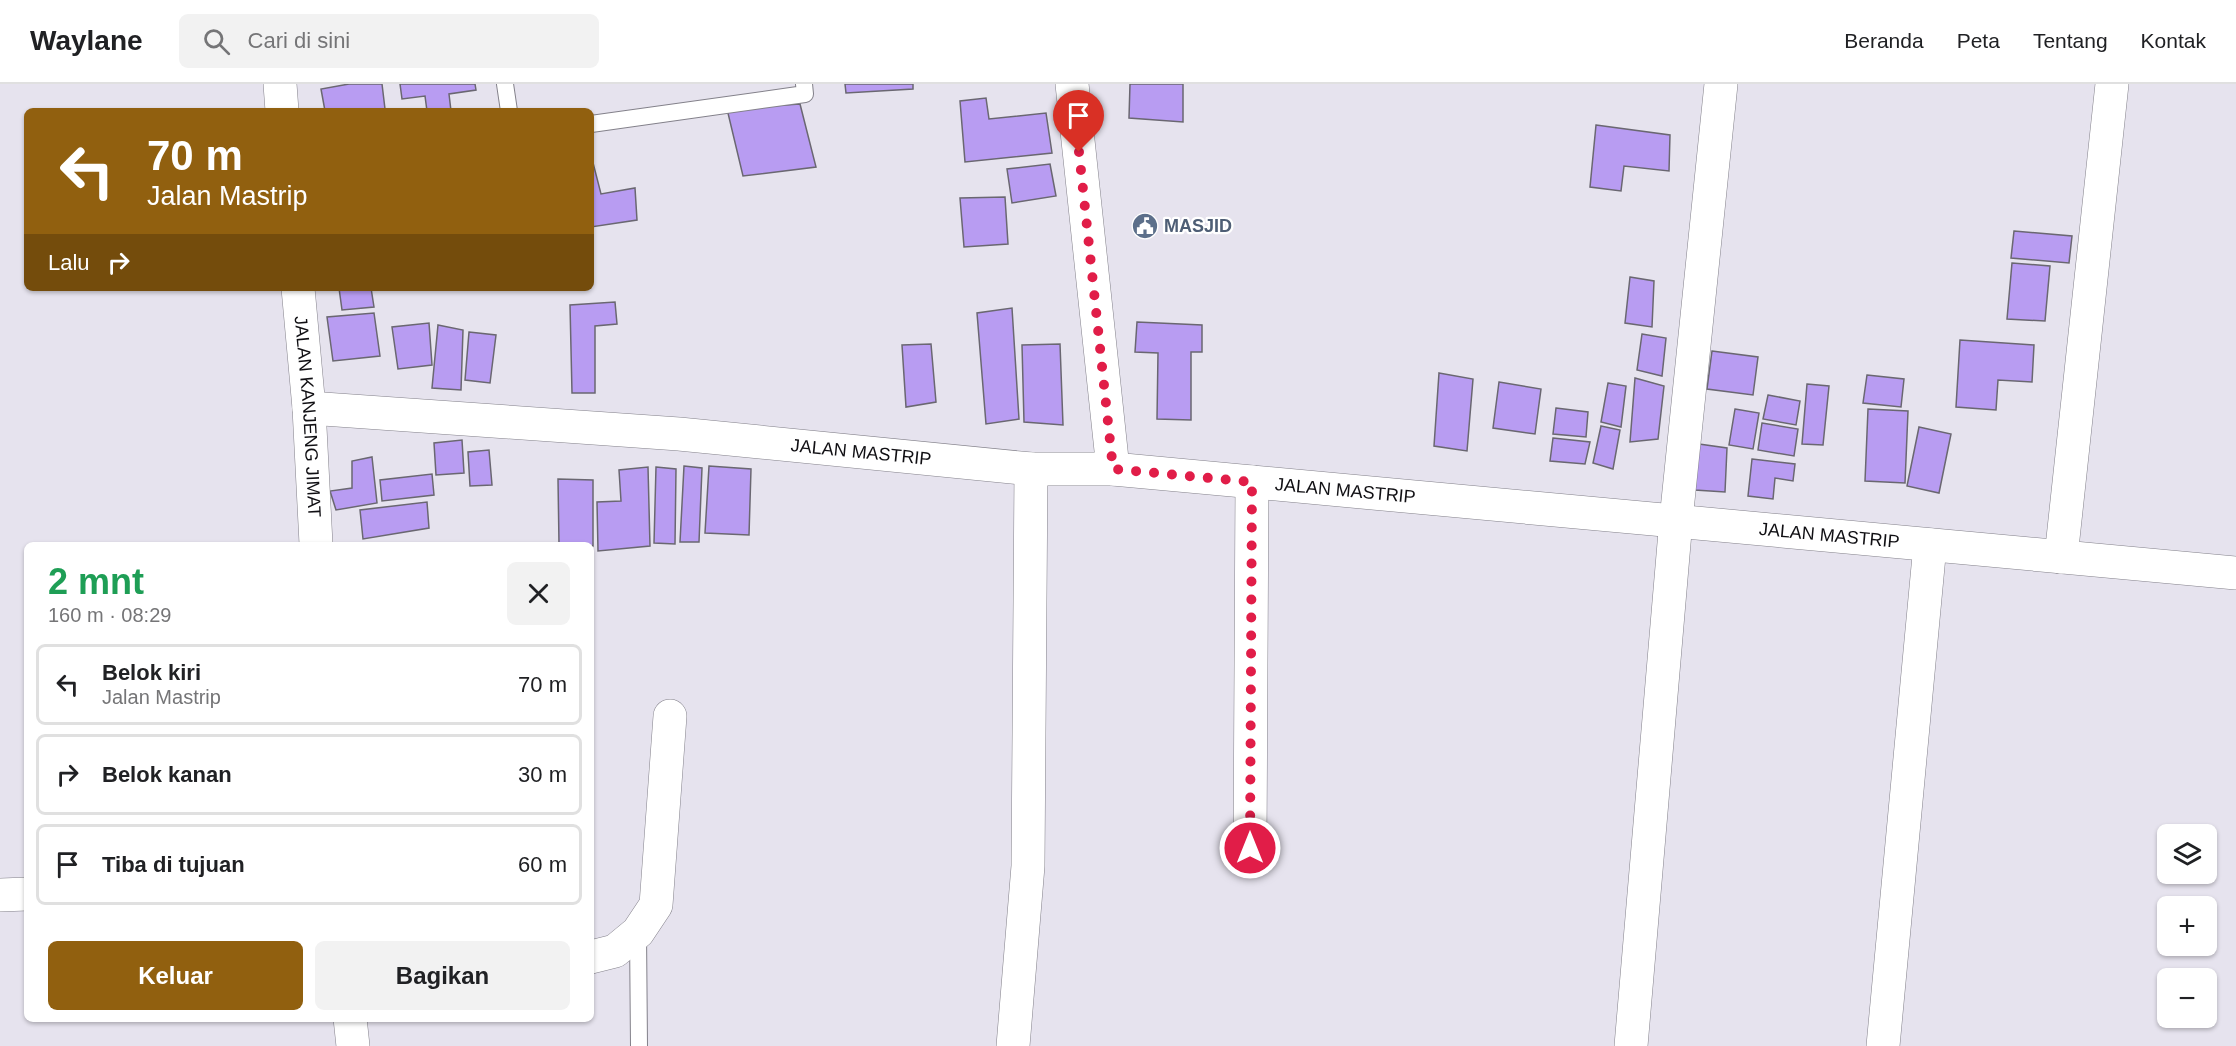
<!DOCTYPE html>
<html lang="id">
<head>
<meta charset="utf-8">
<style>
  :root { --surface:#fff; --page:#f2f2f2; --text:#202124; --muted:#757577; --line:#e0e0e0; --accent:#91600f }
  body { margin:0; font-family:Arial,sans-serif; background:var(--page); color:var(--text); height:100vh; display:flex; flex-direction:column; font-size:22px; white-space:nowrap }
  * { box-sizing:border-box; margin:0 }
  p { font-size:20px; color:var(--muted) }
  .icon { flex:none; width:33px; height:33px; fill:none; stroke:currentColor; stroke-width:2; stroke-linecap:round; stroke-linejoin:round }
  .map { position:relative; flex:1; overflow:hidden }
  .side { position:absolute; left:24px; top:458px; width:570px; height:480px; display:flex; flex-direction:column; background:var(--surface); border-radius:9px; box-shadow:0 2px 4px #0004 }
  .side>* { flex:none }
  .top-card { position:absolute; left:24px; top:24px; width:570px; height:183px; border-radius:9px; box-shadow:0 2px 4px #0004; background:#91600f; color:#fff; overflow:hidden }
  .controls { position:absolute; left:2157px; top:740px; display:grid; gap:12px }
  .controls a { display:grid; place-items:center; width:60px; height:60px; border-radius:9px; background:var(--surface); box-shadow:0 2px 4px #0004; font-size:30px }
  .pin { position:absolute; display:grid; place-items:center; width:51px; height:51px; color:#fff; margin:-62px -26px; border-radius:50% 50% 50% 0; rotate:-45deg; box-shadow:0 0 6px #0007 }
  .pin .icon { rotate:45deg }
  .me { position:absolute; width:66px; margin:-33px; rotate:0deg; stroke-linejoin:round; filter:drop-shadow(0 0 4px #0008) }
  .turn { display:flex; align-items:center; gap:21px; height:126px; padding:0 24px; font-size:27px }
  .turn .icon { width:78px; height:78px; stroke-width:2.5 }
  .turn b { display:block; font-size:42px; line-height:51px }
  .then { display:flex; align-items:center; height:57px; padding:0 24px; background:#0003; gap:12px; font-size:22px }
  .round { display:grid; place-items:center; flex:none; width:63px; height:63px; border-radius:9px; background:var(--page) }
  .summary { display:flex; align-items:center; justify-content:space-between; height:102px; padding:0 24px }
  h1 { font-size:36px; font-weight:800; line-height:45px; color:#1e9e55 }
  .cta { display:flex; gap:12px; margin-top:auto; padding:12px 24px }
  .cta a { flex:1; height:69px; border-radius:9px; background:var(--accent); color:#fff; font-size:24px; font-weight:800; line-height:69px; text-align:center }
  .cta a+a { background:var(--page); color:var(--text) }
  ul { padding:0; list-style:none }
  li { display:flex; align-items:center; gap:18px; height:81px; margin:0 12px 9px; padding:0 12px; border:3px solid var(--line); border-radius:9px }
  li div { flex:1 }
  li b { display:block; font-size:22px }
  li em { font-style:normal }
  header { display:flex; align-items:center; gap:36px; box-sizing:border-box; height:84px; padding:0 30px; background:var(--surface); border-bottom:2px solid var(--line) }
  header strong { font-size:28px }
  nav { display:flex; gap:33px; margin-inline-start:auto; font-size:21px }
  .search { width:420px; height:54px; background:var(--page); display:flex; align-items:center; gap:15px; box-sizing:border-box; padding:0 21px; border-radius:9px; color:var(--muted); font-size:22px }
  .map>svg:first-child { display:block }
</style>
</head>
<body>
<header>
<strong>Waylane</strong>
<div class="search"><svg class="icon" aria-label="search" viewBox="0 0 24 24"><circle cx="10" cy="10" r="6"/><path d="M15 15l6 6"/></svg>Cari di sini</div>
<nav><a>Beranda</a><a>Peta</a><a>Tentang</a><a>Kontak</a></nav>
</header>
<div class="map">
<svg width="2236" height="962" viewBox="0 0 2236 962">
  <rect width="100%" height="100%" fill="#e6e3ee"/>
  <path fill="#b89cf2" stroke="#6a6771" stroke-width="1.5" d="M349 0H382L385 25 325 27 321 5Z
    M400 0H475L476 6 449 10 451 27H427L425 12 402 15Z
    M845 0H913V5L846 9Z
    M1130 0H1183V38L1129 34Z
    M986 14 989 35 1046 29 1052 69 965 78 960 17Z
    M800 20 816 83 743 92 727 25Z
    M1596 41 1670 51 1669 87 1624 82 1621 107 1590 103Z
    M591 71 601 110 635 104 637 136 591 143Z
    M1050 80 1056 112 1012 119 1007 85Z
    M1005 113 1008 160 964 163 960 114Z
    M2014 147 2072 152 2069 179 2011 174Z
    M2012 179 2050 182 2045 237 2007 235Z
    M1630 193 1654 197 1652 243 1625 239Z
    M339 204H371L374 223 342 226Z
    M615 218 617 240 595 242V309H572L570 221Z
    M1012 224 1019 335 986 340 977 229Z
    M374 229 380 272 333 277 327 233Z
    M1137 238 1202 241V268H1191V336L1157 335 1158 269 1135 268Z
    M429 239 432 281 398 285 392 243Z
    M438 241 463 246 461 306 432 304Z
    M469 248 496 251 490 299 465 296Z
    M1642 250 1666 254 1662 292 1637 286Z
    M1960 256 2034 261 2032 298 1998 296 1996 326 1956 323Z
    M931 260 936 318 906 323 902 261Z
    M1060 260 1063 341 1024 338 1022 261Z
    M1712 267 1758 273 1753 311 1707 305Z
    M1439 289 1473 295 1467 367 1434 362Z
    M1867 291 1904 295 1901 323 1863 319Z
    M1635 294 1664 302 1658 355 1630 358Z
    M1499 298 1541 305 1535 350 1493 344Z
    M1608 299 1626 302 1621 343 1601 338Z
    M1807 300 1829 302 1823 361 1802 360Z
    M1768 311 1800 317 1796 341 1763 335Z
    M1556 324 1588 328 1586 353 1553 350Z
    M1735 325 1759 329 1753 365 1729 361Z
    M1868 325 1908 327 1905 399 1865 397Z
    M1762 339 1798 345 1794 372 1758 366Z
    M1601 342 1620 346 1613 385 1593 379Z
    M1919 343 1951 350 1939 409 1907 402Z
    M1553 354 1590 358 1585 380 1550 377Z
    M462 356 464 389 436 391 434 359Z
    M1699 360 1727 364 1725 408 1695 406Z
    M489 366 492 401 470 402 468 368Z
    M372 373 377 419 336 426 330 407 352 404V377Z
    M1752 375 1795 380 1793 397 1775 394 1773 415 1748 412Z
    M684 382 702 384 699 458H680Z
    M709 382 751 385 749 451 705 449Z
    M648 383 650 462 598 467 597 418 621 417 619 386Z
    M656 383 676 385 675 460 654 459Z
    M432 390 434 411 382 417 380 396Z
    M558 395 593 396V462L559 460Z
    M427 418 429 444 363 455 360 426Z"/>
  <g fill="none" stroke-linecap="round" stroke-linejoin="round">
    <g stroke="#83818a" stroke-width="18">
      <path id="service" d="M505 0 509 27
        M591 40 805 10 804 0
        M638 849 639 962"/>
    </g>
    <g stroke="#83818a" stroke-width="34">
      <path id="minor" d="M1072 0 1113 385
        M2061 473 2112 0
        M1250 764 1252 398
        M0 811 27 810
        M591 873 615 867 638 848 656 821 670 632
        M1013 962 1028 782 1031 385
        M1631 962 1676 436 1721 0
        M1883 962 1930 461"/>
    </g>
    <g stroke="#83818a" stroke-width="34">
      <g id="secondary">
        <path d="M280 0 282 27"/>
        <path id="s1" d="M298 204 309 324 316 460"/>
        <path id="s2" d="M309 324 679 350 1031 385H1113L2236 489"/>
        <path d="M350 934 353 962"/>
      </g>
    </g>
    <use href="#service" stroke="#fff" stroke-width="16"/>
    <use href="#minor" stroke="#fff" stroke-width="33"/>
    <use href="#secondary" stroke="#fff" stroke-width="33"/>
  </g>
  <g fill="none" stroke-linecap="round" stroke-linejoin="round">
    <path stroke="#e11d48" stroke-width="10" stroke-dasharray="0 18" d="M1079 68 1113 385 1252 398 1250 764"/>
  </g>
  <defs>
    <g id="civic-disc" transform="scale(1.35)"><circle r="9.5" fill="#5c6f8a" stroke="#fff"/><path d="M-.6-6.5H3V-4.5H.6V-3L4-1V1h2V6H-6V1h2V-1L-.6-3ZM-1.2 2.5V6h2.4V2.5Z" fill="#fff"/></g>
  </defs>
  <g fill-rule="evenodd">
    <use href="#civic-disc" x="1145" y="142"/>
  </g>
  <g text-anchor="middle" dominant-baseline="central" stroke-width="4.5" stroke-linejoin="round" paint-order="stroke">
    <g font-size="18" font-weight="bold" fill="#4e5e75" stroke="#fff" text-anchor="start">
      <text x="1164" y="142">MASJID</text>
    </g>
    <g font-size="18" fill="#100f13" stroke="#fff">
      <text stroke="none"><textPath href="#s1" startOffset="129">JALAN KANJENG JIMAT</textPath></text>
      <text stroke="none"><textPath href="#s2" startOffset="554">JALAN MASTRIP</textPath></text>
      <text stroke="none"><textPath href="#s2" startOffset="1040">JALAN MASTRIP</textPath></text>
      <text stroke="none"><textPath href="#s2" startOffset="1526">JALAN MASTRIP</textPath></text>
    </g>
  </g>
</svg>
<div class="controls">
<a><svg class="icon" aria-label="layers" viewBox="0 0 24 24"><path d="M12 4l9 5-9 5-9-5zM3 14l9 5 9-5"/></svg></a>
<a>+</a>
<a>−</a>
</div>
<div class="pin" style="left:1079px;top:68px;background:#d93025"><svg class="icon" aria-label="arrive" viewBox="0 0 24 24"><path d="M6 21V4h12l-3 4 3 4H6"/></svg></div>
<svg class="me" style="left:1250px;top:764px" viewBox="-20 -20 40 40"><circle r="17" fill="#e11d48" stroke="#fff" stroke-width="3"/><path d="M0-11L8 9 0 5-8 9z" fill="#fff"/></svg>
<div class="top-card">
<div class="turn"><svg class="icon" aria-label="left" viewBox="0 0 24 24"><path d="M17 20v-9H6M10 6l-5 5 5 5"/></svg><div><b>70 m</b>Jalan Mastrip</div></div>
<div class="then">Lalu<svg class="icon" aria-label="right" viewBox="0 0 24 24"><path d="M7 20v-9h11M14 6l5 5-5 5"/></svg></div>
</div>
<section class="side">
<div class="summary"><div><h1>2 mnt</h1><p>160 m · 08:29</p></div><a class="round"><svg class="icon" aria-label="close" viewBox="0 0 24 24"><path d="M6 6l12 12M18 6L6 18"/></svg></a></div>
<ul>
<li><svg class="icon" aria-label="left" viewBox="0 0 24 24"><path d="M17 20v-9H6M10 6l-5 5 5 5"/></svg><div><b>Belok kiri</b><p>Jalan Mastrip</p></div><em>70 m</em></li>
<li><svg class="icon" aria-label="right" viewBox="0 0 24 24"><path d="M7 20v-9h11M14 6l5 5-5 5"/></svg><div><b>Belok kanan</b></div><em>30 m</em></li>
<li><svg class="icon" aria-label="arrive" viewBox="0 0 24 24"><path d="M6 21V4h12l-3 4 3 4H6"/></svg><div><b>Tiba di tujuan</b></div><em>60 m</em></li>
</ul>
<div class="cta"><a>Keluar</a><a>Bagikan</a></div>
</section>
</div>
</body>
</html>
